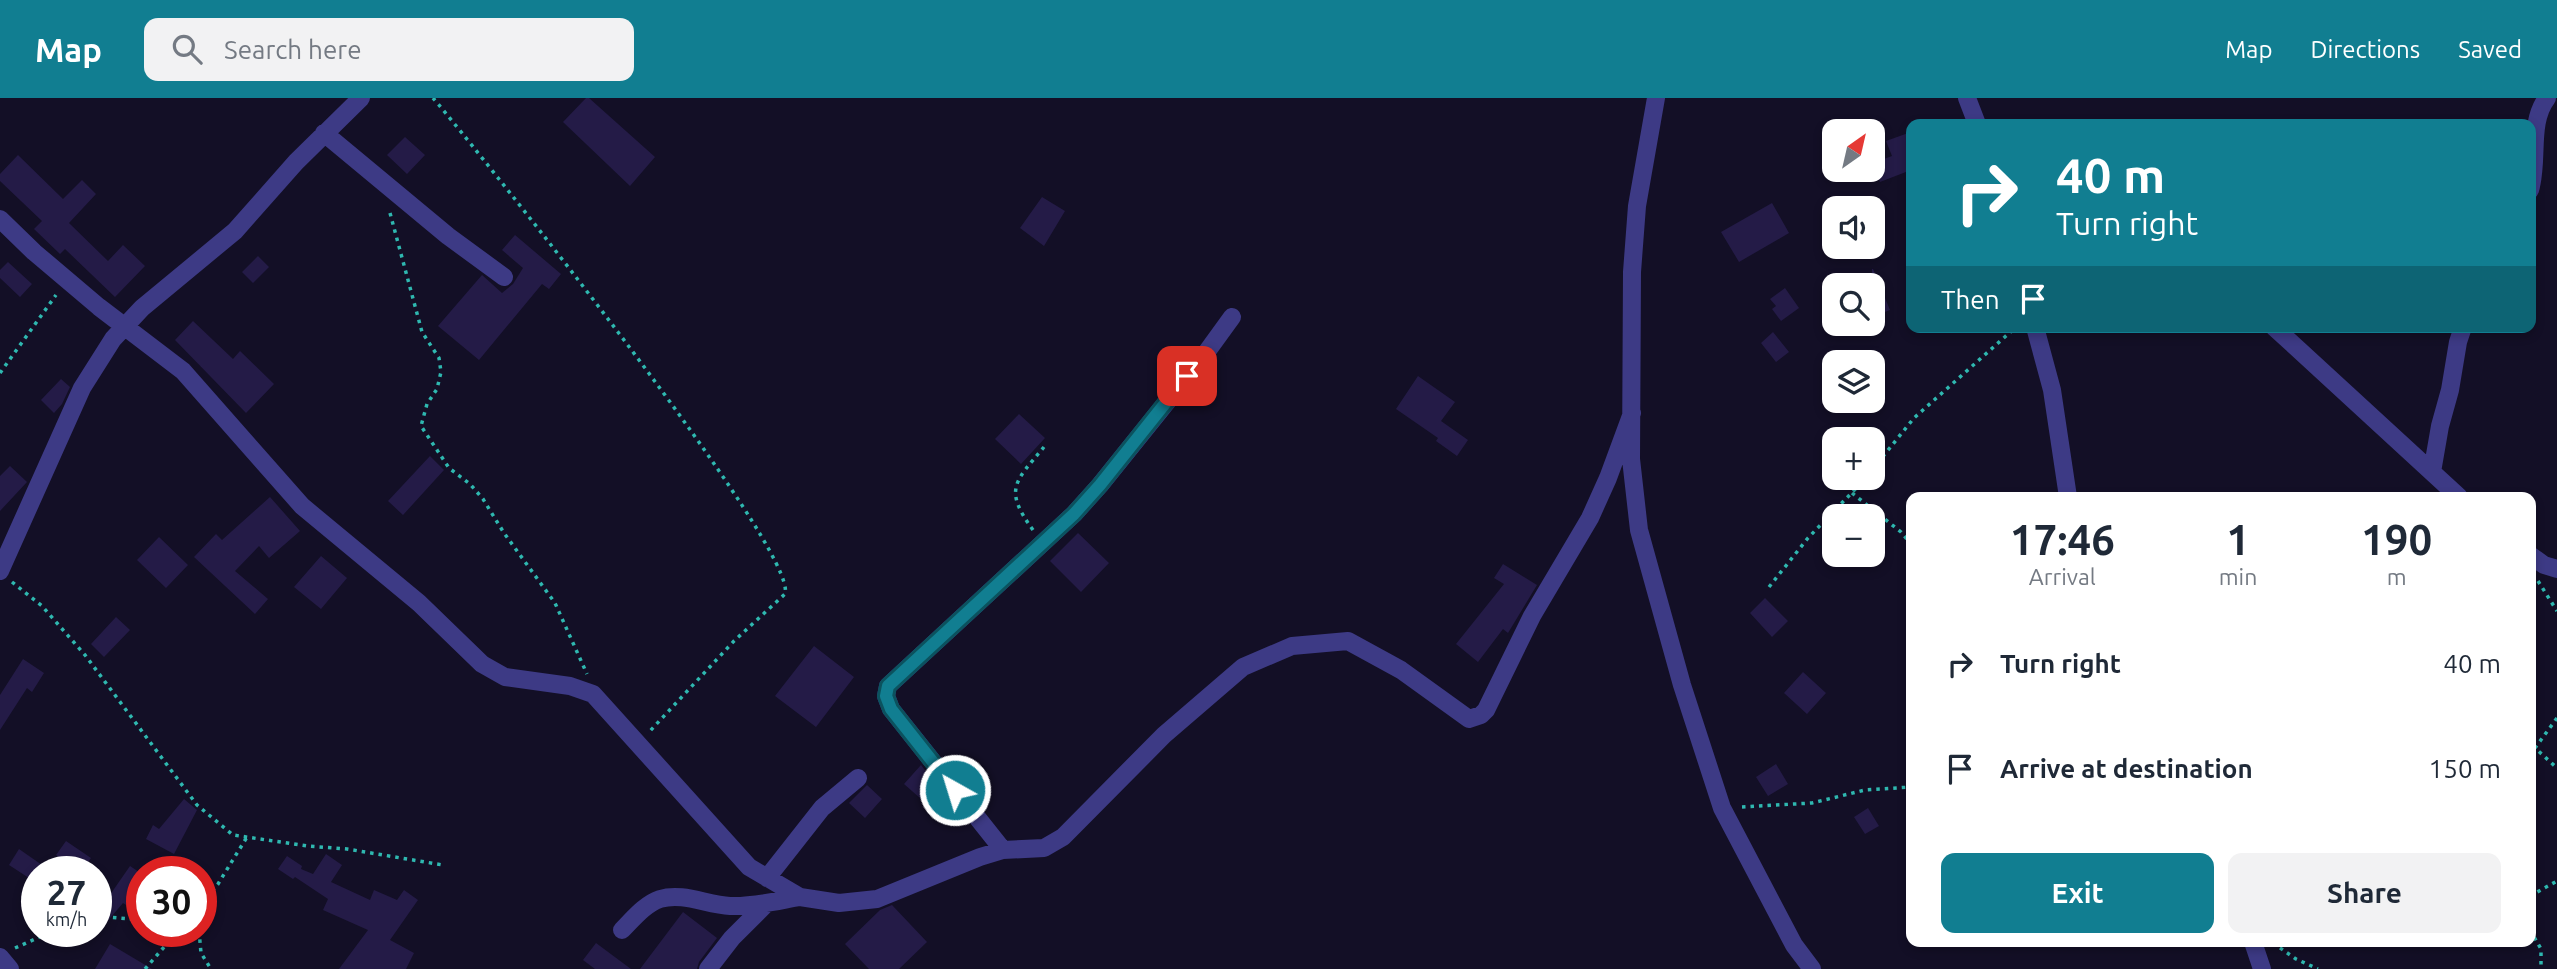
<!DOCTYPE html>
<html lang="en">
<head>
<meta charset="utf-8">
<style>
  :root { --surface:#fff; --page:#f2f2f3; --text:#1f2937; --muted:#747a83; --accent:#117e91 }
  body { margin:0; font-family:Ubuntu,sans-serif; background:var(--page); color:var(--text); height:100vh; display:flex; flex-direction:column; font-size:26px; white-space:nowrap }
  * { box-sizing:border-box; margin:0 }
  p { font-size:23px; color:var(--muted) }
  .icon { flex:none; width:38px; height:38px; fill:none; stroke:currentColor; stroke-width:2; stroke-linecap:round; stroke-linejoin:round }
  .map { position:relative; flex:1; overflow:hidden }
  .panel { position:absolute; left:1906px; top:394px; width:630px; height:455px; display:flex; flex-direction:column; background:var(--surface); border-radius:14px; box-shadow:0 4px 10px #0003 }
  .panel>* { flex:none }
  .hud { position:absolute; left:1906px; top:21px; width:630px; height:214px; border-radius:14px; box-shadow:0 4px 10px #0003; background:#117e91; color:#fff; overflow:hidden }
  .needle { width:46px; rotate:34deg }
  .controls { position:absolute; left:1822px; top:21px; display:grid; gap:14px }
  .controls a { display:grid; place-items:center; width:63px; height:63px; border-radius:14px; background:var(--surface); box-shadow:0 4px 10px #0003; font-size:35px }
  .speed { position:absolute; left:21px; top:758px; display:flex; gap:14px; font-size:35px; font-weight:700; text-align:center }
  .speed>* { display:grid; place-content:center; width:91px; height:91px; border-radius:50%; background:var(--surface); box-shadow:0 4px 10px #0003; line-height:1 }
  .speed small { font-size:18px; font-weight:400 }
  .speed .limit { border:10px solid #d22; background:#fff; color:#111 }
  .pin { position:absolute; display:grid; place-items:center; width:60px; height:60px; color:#fff; margin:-30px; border-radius:14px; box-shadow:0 4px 10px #0006 }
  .me { position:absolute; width:77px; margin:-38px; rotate:321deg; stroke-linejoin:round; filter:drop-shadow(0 0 5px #0008) }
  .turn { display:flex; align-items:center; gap:24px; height:147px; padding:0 35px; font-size:32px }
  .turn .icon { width:91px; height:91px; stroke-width:2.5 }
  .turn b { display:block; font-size:49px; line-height:60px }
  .then { display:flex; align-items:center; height:66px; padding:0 35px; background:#0003; gap:14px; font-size:26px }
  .eta { display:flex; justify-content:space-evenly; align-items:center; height:119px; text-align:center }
  .eta b { font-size:42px; font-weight:600; line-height:49px }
  .cta { display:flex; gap:14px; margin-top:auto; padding:14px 35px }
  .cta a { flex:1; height:80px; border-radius:14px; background:var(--accent); color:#fff; font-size:28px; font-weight:600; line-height:80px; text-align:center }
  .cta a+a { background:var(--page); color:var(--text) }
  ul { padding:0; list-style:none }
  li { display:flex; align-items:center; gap:21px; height:105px; padding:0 35px }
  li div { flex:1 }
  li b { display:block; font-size:26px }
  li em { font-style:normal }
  header { display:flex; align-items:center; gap:42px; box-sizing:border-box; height:98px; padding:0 35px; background:var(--accent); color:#fff }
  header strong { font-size:33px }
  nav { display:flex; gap:38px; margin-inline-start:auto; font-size:24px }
  .search { width:490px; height:63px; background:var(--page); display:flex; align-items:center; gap:18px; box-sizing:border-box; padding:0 24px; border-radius:14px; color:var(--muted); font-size:26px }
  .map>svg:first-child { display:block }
</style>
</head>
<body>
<header>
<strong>Map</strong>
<div class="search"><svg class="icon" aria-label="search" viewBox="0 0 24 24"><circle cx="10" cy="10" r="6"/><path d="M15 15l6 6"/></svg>Search here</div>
<nav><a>Map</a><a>Directions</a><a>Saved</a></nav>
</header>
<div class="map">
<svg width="2557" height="871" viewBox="0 0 2557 871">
  <rect width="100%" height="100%" fill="#130f26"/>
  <path fill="#241b47" d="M586 0H589L655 59 630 88 563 24Z
    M1911 34V72L1880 84 1873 65 1892 58 1886 43Z
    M405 39 425 57 407 76 387 57Z
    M18 57 63 101 82 82 96 96 69 125 108 163 123 147 145 168 115 199 65 151 60 156 34 131 42 123 0 83V76Z
    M1042 99 1065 113 1044 148 1020 130Z
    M1772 105 1789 135 1739 164 1721 134Z
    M515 137 561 176 549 191 542 186 479 262 438 228 482 177 502 195 513 186 523 170 502 152Z
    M258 158 269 169 253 185 242 174Z
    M8 164 32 186 20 199 0 180V172Z
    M1873 171 1890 212 1872 219V171Z
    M1785 190 1799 210 1781 223 1772 211 1776 208 1770 201Z
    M193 223 233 261 240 253 274 286 246 315 175 242Z
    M1773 234 1789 254 1776 264 1761 245Z
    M1418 278 1455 304 1441 323 1468 342 1457 358 1436 343 1438 340 1396 311Z
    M61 281 70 289 62 306 54 315 41 302Z
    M1019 316 1045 340 1021 366 995 341Z
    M430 358 444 372 403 417 388 403Z
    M10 368 27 384 0 413V378Z
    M270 399 300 433 269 460 259 448 235 473 268 501 255 516 194 459 216 436 222 442Z
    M1078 435 1109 465 1081 494 1050 463Z
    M159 439 188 467 166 490 137 462Z
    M321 458 347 480 321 511 294 489Z
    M1503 466 1537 487 1508 535 1503 531 1478 564 1456 546 1504 486 1494 480Z
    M1765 500 1788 523 1772 539 1750 515Z
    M116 519 130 532 104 559 91 546Z
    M814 548 854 579 816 629 775 598Z
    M23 561 44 575 32 594 27 590 0 632V597Z
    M1803 574 1826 595 1807 616 1784 595Z
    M1776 666 1788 686 1768 698 1756 679Z
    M921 667 941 693 929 708 904 686Z
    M867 687 882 701 865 720 849 705Z
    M184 701 197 712 174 756 146 741 153 727 159 731Z
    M1868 710 1879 728 1865 736 1854 719Z
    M66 743 91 760 81 774 56 757Z
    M19 751 42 767 32 782 9 767Z
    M326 756 342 767 331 784 370 802 374 792 397 802 404 792 418 802 390 842 414 855 406 871H339L368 832 323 812 328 801 295 779 293 781 278 771 287 758 302 768 301 771 313 776Z
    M130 768 142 776V817L123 805 100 832 96 830V817Z
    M892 807 927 844 899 871H869L845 846 880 812Z
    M683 814 717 840 699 864 697 871H640Z
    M596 845 631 871H595L583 862Z
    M110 846 152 871H95Z"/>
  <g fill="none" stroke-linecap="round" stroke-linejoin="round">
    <path stroke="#2fb8b0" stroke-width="3.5" stroke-dasharray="3.5 5" stroke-linecap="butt" d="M433 0C480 55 799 453 785 496L734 543 650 633
      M390 115 422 234 439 260 441 274 437 291 427 306 421 328 449 370 470 386 483 401 504 435 555 505 587 576
      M0 275 56 197
      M1872 372 1914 320 2016 229
      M1852 395 1901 434 1911 446
      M1033 432C1003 391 1015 384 1044 349
      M2538 483 2557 513
      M12 484 42 508 85 557 197 707 233 737 307 748 347 751 443 767
      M1769 489 1808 440 1866 380
      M2557 620 2535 650 2557 670
      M1742 709 1812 705 1865 692 1911 689
      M2530 798 2557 783
      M201 806 218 786 247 739
      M96 818 142 822
      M2530 832 2541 851V871
      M199 833 201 855 211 871
      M2273 845 2296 861 2318 871
      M15 850 53 833
      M145 871 178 833"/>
    <path stroke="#3d3a85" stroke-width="18" d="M1656 0 1637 108 1632 174 1631 361 1639 432 1682 587 1722 710 1794 847 1812 871
      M1967 0 1977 26
      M324 35 448 138 504 179
      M2530 92C2539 62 2528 25 2547 0
      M0 121 34 154 99 209 183 273 302 408 419 505 482 566 505 579 570 588 593 596 749 769 800 799 839 805 877 801 980 759 1003 752 1044 750 1063 739 1164 637 1243 569 1292 548 1348 543 1401 572 1469 621 1481 617 1486 612 1532 518 1590 420 1608 380 1632 315
      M2035 229 2052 292 2068 399
      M2274 229 2459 399
      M2432 374 2440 328 2450 292 2458 244 2463 229
      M2530 457 2544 467 2557 471
      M0 473 82 290 113 241 142 210 235 133 296 64 361 0
      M1003 752 891 611 886 598 888 588 1074 416 1100 387 1203 259 1232 219
      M767 780 822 710 858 680
      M622 832C633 821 645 806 660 801 683 794 707 807 730 808 753 809 777 803 800 799
      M2253 844 2262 871
      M0 859 10 871
      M708 871 732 840 767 805"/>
  </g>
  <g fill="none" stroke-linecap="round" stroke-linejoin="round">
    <g stroke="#0b525e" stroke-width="18">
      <path id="route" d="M955 692 891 611 886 598 888 588 1074 416 1100 387 1187 278"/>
    </g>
    <use href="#route" stroke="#117e91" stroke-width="12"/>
  </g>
</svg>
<div class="controls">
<a><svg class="needle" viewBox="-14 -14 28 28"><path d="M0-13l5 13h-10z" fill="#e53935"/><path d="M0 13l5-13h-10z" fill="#747a83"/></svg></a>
<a><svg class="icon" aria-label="sound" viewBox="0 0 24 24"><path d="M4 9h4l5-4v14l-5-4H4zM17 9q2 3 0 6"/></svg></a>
<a><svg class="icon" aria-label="search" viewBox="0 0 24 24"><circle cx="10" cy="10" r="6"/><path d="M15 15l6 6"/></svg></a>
<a><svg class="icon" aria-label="layers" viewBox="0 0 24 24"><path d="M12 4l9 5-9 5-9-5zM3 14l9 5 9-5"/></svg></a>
<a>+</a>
<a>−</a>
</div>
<div class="speed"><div>27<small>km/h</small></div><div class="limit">30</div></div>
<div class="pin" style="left:1187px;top:278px;background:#d93025"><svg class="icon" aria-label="arrive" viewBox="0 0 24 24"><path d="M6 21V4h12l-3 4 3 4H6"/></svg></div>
<svg class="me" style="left:955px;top:692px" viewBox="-20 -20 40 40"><circle r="17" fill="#117e91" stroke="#fff" stroke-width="3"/><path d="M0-11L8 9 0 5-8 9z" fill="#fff"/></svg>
<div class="hud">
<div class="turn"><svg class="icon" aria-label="right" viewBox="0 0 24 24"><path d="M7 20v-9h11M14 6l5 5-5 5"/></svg><div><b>40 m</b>Turn right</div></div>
<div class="then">Then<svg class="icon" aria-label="arrive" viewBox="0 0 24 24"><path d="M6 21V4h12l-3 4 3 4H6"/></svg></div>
</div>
<section class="panel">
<div class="eta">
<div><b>17:46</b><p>Arrival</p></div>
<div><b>1</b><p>min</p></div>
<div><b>190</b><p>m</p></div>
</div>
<ul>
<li><svg class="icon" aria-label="right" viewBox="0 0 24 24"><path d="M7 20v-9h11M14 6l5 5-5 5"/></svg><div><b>Turn right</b></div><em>40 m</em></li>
<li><svg class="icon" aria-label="arrive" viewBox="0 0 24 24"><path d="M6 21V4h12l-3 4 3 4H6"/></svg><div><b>Arrive at destination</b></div><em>150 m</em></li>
</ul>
<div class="cta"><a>Exit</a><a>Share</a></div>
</section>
</div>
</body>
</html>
